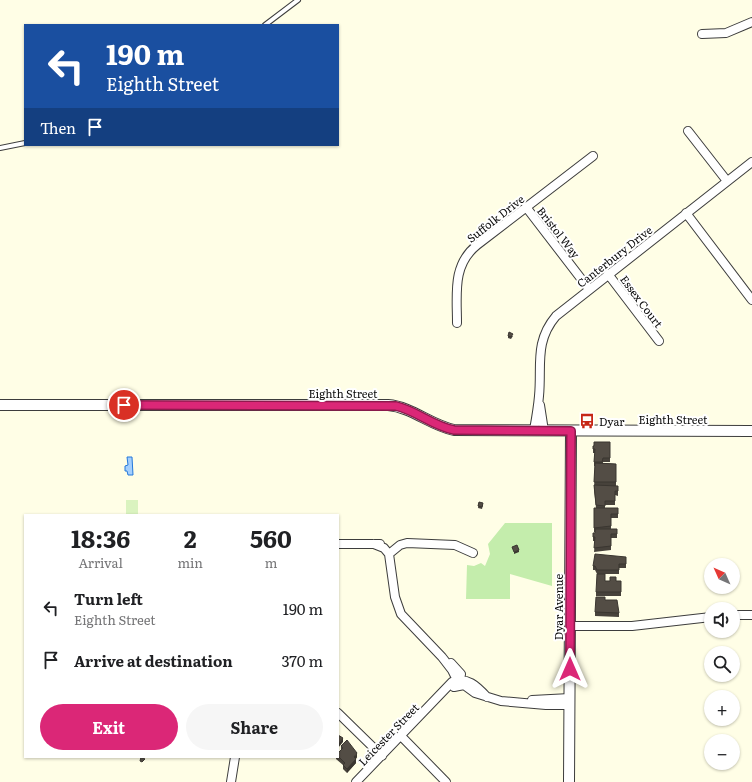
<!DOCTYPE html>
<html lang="en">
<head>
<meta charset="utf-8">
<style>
  :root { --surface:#fff; --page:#f6f6f6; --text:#202124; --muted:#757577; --accent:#db2777 }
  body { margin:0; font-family:Literata,serif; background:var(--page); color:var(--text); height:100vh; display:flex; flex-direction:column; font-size:15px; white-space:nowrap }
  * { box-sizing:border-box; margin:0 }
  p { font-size:13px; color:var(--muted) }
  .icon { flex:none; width:22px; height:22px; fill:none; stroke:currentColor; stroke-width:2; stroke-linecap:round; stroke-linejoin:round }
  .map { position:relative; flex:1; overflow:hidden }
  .sheet { position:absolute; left:24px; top:514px; width:315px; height:244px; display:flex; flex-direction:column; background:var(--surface); border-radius:0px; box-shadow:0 1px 3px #0004 }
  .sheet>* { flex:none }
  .top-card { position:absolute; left:24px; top:24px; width:315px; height:122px; border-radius:0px; box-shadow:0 1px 3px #0004; background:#1a4fa0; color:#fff; overflow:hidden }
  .needle { width:26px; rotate:315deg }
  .tools { position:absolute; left:704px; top:558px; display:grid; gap:8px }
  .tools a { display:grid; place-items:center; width:36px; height:36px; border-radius:50%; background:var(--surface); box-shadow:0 1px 3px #0004; font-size:20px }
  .pin { position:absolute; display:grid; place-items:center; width:34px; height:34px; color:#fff; margin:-17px; border:2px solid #fff; border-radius:50%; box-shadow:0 1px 4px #0007 }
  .me { position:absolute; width:44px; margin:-22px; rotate:0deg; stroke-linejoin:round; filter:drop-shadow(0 0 3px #0008) }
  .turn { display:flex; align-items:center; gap:14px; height:84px; padding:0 16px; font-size:18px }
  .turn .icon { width:52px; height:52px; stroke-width:2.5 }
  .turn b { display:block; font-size:28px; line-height:34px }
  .then { display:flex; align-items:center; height:38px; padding:0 16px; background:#0003; gap:8px; font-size:15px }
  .eta { display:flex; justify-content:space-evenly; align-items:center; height:68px; text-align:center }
  .eta b { font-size:24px; font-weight:700; line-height:28px }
  .primary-button { display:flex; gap:8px; margin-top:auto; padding:8px 16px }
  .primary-button a { flex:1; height:46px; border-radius:24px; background:var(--accent); color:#fff; font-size:16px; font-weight:700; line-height:46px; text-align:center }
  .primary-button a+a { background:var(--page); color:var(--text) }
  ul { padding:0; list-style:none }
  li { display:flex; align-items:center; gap:12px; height:52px; padding:0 16px }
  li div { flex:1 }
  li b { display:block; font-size:15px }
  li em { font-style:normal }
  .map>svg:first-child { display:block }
</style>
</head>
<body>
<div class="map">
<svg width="752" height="782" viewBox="0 0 752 782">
  <rect width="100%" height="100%" fill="#fffee6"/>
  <path fill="#c4edac" d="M505 523H552V586L510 574V599H466L467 565 474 566 481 563 485 566 490 554 488 544Z"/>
  <path fill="#daf3bf" d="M126 500H138V515H126Z"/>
  <path fill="#a4cffd" stroke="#2478db" d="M127 457H132L133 475H128L127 471H125V466L128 465Z"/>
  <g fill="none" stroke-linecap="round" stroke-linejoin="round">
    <g stroke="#3d3d3d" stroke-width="6">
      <path id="service" d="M265 25 298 0
        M0 148 25 143"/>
    </g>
    <g stroke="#3d3d3d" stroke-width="10">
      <path id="minor" d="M702 34 726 33 752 22
        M688 131 727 181
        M526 207 589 289
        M686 213 752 300
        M608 274 659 341
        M457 323C457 294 452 265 477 245L593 156
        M540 405 544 431
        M534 430C536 419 538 408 539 396 542 366 534 342 556 316L752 162
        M338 544H380
        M374 544 384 548 389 554 395 597 401 614 442 657 452 670 459 684
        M389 554 400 545 407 543 455 545 473 553
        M733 615H752
        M570 626H632L711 617
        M451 663 461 674 459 685
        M454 687 464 685 475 693 501 701 546 705H570
        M532 700 570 698
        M338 713 382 756
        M401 736 446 782
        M231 782 235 757
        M356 782 452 682C467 676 477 686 487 697"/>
    </g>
    <g stroke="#3d3d3d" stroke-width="12">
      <path id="tertiary" d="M0 405H388C412 407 430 425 454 430L752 431
        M569 782 571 431"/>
    </g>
    <use href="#service" stroke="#fff" stroke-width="4"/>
    <use href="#minor" stroke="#fff" stroke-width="8"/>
    <use href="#tertiary" stroke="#fff" stroke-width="10"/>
  </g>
  <path fill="#47423b" d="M508 336H513L511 339 508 338Z
    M610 442V462H603V463L616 464V486H618V496L615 495V505H605V508H618V518H611V529H617V538H611V550L594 552 595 541H593V533H595V532H594V508H596L594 489 595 466H594V462L595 453H593V446Z
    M479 502 483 505 482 509 478 508Z
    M626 557V568H619V574H597L595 570H593V566Z
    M605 581H621V596H596V592Z
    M605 600 619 613V617L595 616V612Z
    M341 746 357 757 356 759V763L347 773 343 769V765L336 759V757H338V753L341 750Z"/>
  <path fill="#3a3630" d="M519 550V552L514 554V552Z
    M343 738V742L338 748V744Z
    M357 753V757L354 761V757Z
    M356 759V763L347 773V769Z"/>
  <path fill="#534d45" stroke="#3a3630" d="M509 332 513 334 511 337 508 336Z
    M594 442H610V458H603L602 462H594L595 449H593V446H594Z
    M595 463 616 464V482H594Z
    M594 485 618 486V491H615V501H605V506L596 505Z
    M479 502 483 503 482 507 478 506Z
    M594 508H618V514H611V526L594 528Z
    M595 529H617V534H611V546L594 548 595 537H593V533H595Z
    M517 545 519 550 514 552 512 547Z
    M595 554 626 557V564H619V570H597L595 566H593Z
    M597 574H605V581H610V577H616V581H621V592H596Z
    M596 597H605V600H617L619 613 595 612Z
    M338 735 343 738 338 744Z
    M347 740 357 753 354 757 356 759 347 769 343 765 345 763 338 756V753L343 748 341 746Z
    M141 757 145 759 142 762 140 761Z"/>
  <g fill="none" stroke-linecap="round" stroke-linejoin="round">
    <g stroke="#8e194d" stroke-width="10">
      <path id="route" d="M124 405 396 406C417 411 433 426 454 430L571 431 570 669"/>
    </g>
    <use href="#route" stroke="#db2777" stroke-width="7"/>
  </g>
  <defs>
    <g id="bus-bare" transform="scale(1.2)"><path d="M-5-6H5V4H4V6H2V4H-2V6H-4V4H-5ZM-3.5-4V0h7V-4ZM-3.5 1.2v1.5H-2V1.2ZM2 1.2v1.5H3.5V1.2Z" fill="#c62615" stroke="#fff" stroke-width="2.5" paint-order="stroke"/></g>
  </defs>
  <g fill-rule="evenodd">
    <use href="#bus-bare" x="587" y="421"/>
  </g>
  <g text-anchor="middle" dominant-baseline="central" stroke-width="4" stroke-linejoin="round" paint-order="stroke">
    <g font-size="11" fill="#0a0a0a" stroke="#fff">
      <text transform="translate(495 218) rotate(-38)">Suffolk Drive</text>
      <text transform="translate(559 232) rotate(52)">Bristol Way</text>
      <text transform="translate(614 256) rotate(-38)">Canterbury Drive</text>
      <text transform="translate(642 301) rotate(53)">Essex Court</text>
      <text x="343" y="393">Eighth Street</text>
      <text x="673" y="419">Eighth Street</text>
      <text transform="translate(558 607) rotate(-90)">Dyar Avenue</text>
      <text transform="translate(388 734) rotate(-46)">Leicester Street</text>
    </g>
    <g font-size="11" fill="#0a0a0a" stroke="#fff" text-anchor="start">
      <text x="599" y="421">Dyar</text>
    </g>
  </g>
</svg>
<div class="tools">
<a><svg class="needle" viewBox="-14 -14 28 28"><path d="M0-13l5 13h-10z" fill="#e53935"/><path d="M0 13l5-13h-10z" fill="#757577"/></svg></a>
<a><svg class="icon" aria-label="sound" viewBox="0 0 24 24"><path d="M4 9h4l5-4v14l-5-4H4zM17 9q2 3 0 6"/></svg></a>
<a><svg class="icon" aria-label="search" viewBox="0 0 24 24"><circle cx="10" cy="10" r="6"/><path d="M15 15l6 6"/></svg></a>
<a>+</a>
<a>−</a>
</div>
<div class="pin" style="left:124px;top:405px;background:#d93025"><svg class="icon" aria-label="arrive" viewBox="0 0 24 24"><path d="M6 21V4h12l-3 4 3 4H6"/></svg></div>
<svg class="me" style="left:570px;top:669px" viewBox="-20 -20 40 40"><path d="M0-17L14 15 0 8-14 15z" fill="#db2777" stroke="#fff" stroke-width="4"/></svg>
<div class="top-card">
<div class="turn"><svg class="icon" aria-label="left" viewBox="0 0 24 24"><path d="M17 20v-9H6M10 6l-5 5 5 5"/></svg><div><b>190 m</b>Eighth Street</div></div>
<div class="then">Then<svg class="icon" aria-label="arrive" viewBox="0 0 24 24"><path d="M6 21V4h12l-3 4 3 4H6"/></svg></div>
</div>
<section class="sheet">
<div class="eta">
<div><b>18:36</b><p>Arrival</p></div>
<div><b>2</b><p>min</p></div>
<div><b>560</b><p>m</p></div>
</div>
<ul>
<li><svg class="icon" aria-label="left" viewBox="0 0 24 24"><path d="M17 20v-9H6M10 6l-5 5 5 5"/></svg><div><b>Turn left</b><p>Eighth Street</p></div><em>190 m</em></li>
<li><svg class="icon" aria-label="arrive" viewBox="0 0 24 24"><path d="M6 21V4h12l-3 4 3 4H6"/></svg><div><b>Arrive at destination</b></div><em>370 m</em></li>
</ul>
<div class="primary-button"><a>Exit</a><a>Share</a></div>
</section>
</div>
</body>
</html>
